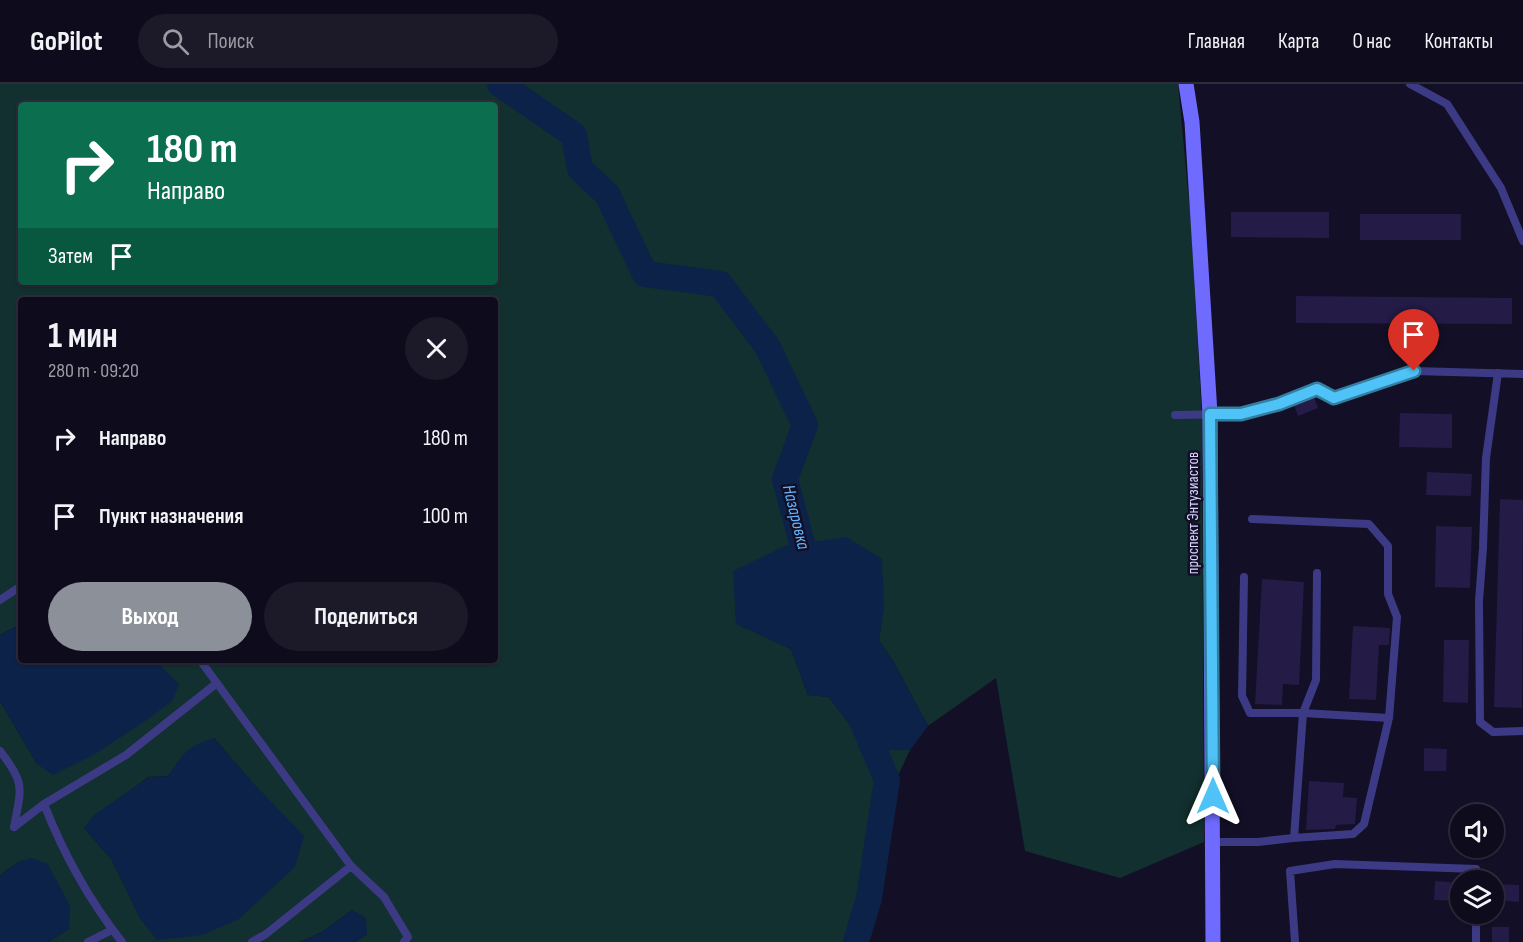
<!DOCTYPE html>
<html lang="ru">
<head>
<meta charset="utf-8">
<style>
  :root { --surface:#0e0b1c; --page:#1c1929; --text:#f1f3f6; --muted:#9b9ba3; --line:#2e2b3b; --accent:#8c9099 }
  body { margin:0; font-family:"Sofia Sans Condensed",sans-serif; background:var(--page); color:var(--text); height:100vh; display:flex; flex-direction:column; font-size:22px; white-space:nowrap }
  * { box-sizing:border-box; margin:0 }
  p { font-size:20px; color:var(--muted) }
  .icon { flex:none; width:33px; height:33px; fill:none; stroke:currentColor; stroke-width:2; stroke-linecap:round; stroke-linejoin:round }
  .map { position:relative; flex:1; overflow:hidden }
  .drawer { position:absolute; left:18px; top:213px; width:480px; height:366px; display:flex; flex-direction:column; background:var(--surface); border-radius:6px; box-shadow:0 2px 4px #0004,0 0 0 2px var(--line) }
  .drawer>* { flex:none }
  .hud { position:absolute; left:18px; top:18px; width:480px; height:183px; border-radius:6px; box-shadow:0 2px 4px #0004,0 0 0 2px var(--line); background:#0b6e4f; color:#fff; overflow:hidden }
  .tools { position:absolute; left:1450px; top:720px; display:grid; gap:12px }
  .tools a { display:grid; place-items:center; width:54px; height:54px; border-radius:50%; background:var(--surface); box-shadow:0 2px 4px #0004,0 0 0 2px var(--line); font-size:30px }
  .pin { position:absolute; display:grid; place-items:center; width:51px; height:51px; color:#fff; margin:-62px -26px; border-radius:50% 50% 50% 0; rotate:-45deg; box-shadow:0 0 6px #0007 }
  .pin .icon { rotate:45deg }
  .me { position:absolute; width:66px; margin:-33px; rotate:0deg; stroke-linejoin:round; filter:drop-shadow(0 0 4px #0008) }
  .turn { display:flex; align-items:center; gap:21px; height:126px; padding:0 30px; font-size:27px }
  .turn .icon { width:78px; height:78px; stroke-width:2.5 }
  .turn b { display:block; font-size:42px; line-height:51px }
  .then { display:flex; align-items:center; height:57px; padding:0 30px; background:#0003; gap:12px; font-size:22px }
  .round { display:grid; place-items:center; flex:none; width:63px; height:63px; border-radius:32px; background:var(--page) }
  .headline { display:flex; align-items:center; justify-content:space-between; height:102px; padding:0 30px }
  h1 { font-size:36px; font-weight:700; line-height:45px }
  .button { display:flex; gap:12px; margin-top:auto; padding:12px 30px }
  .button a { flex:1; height:69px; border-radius:36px; background:var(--accent); color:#fff; font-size:24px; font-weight:700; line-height:69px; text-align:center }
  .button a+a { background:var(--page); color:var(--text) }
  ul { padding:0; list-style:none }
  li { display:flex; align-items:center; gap:18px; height:78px; padding:0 30px }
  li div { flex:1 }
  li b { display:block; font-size:22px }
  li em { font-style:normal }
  header { display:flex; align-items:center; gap:36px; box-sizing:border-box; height:84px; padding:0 30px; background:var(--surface); border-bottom:2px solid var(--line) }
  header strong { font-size:28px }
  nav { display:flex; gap:33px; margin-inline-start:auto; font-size:21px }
  .search { width:420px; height:54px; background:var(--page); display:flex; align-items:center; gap:15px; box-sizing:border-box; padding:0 21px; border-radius:33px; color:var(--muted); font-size:22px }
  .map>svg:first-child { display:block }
</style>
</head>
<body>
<header>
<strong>GoPilot</strong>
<div class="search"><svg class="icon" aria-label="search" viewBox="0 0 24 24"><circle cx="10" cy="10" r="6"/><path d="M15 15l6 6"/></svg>Поиск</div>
<nav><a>Главная</a><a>Карта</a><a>О нас</a><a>Контакты</a></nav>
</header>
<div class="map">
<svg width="1523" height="858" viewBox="0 0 1523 858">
  <rect width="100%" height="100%" fill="#130f26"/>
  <path fill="#12302f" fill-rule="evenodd" d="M0 0H1178L1191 138 1202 335 1204 758 1120 794 1025 767 996 594 928 642 894 579 879 556 884 521 737 540 791 565 808 611 829 613 856 649 875 665 910 666 896 696 889 759 879 817 866 858H355L367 850 352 826 322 848 300 858H48L69 845 20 777 0 791V617L37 680 179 601 155 576H495V216H21V540L0 551ZM21 21H495V198H21ZM214 654 251 697 141 836 112 776 84 744 148 693 168 692Z"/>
  <path fill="#0c2248" d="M846 453 882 475 884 521 879 556 894 579 928 642 910 666 875 665 856 649 829 613 808 611 791 565 736 540 733 487 785 462Z
    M21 540V576H155L179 601 172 617 148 635 95 670 53 691 37 680 0 617V551Z
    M214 654 251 697 304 752 295 783 239 835 202 851 157 856 141 836 112 776 84 744 94 731 149 693 168 692C184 668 187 663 214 654Z
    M32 774 48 780 70 822 69 845 48 858H0V791L20 777Z
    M352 826 366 834 367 850 355 858H300L322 848Z"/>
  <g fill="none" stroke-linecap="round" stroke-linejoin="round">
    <path stroke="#0c2248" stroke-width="26" d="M500 0 574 51 580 85 607 110 645 190 720 200 767 262 805 341 785 395 811 493
      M856 858 869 814 887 696 859 630"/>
  </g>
  <path fill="#241b47" d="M1231 128H1329V154L1231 153Z
    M1360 130H1461V156H1360Z
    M1296 212 1512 214V240L1296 239Z
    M1314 313 1318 324 1298 332 1294 321Z
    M1400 329 1452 330V364L1399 363Z
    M1427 388 1472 390 1471 412 1426 411Z
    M1500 415 1523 416 1522 624 1494 623Z
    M1436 442 1472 443 1470 504 1435 503Z
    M1262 495 1304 498 1299 601 1283 600 1282 621 1255 620Z
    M1353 542 1390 544 1389 561H1379L1376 616 1349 615Z
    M1444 556H1469L1468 619 1443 618Z
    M1424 664 1447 665 1446 687H1424Z
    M1309 697 1344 699 1343 713 1357 714 1355 740 1336 741 1335 745 1306 746Z
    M1435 797 1461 799 1460 817 1434 816Z
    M1495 800 1519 801V818L1494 816Z
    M1492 843H1509V858H1492Z"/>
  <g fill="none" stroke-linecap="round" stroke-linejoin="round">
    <path stroke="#3d3a85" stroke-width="8" d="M1410 0 1447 20 1501 104 1523 157
      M1498 289 1486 374 1483 464 1479 517 1480 638 1493 648 1523 647
      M1175 331 1241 330 1279 320 1317 305 1334 314 1414 287 1523 290
      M1244 493 1242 612 1250 629H1303L1389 634
      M0 516 21 502
      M200 576 351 782 384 813 408 853 404 858
      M0 667C26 700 21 704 14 743
      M44 720C63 769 89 816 122 858
      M14 743 44 720 126 671 217 599
      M1294 754 1303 629 1316 596 1317 489
      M1213 758H1258L1293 754 1353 750 1364 740 1389 634 1397 533 1388 510V462L1369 440 1252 435
      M88 858 112 846
      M252 858 266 850 351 782
      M1295 858 1290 787 1335 780 1476 785V796
      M1476 858V830"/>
    <path stroke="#6f6bff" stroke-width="15" d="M1186 0 1192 38 1210 330 1213 858"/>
  </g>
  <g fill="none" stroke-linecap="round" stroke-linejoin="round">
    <g stroke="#337fa1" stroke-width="15">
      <path id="route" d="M1213 712 1210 330H1241L1279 320 1317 305 1334 314 1414 287"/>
    </g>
    <use href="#route" stroke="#4fc3f7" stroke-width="10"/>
  </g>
  <g text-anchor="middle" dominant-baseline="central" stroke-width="5" stroke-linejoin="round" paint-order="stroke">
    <g font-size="16" fill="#d9d4ff" stroke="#130f26">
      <text transform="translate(1193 429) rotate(-90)">проспект Энтузиастов</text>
    </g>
    <g font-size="18" font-style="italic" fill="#62b6ff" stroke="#130f26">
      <text transform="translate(796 433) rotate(76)">Назаровка</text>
    </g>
  </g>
</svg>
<div class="tools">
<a><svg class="icon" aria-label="sound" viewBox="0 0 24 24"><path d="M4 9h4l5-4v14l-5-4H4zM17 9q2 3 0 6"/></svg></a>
<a><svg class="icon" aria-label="layers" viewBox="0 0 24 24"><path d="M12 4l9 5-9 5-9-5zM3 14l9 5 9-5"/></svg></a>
</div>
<div class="pin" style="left:1414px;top:287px;background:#d93025"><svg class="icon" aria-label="arrive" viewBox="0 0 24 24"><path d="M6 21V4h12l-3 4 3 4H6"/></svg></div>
<svg class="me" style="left:1213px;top:712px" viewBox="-20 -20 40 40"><path d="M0-17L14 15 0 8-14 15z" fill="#4fc3f7" stroke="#fff" stroke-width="4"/></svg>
<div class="hud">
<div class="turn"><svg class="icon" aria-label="right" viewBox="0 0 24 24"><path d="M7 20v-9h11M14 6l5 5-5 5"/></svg><div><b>180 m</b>Направо</div></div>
<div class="then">Затем<svg class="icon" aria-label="arrive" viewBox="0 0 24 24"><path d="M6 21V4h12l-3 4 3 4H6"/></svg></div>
</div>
<section class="drawer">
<div class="headline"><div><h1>1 мин</h1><p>280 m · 09:20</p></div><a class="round"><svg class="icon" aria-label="close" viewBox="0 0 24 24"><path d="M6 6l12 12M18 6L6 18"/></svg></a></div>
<ul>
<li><svg class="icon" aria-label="right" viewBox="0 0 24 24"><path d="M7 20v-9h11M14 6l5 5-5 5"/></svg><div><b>Направо</b></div><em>180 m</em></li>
<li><svg class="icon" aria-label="arrive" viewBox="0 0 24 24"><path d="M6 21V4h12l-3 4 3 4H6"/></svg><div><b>Пункт назначения</b></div><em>100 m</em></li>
</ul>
<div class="button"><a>Выход</a><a>Поделиться</a></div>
</section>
</div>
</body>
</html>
